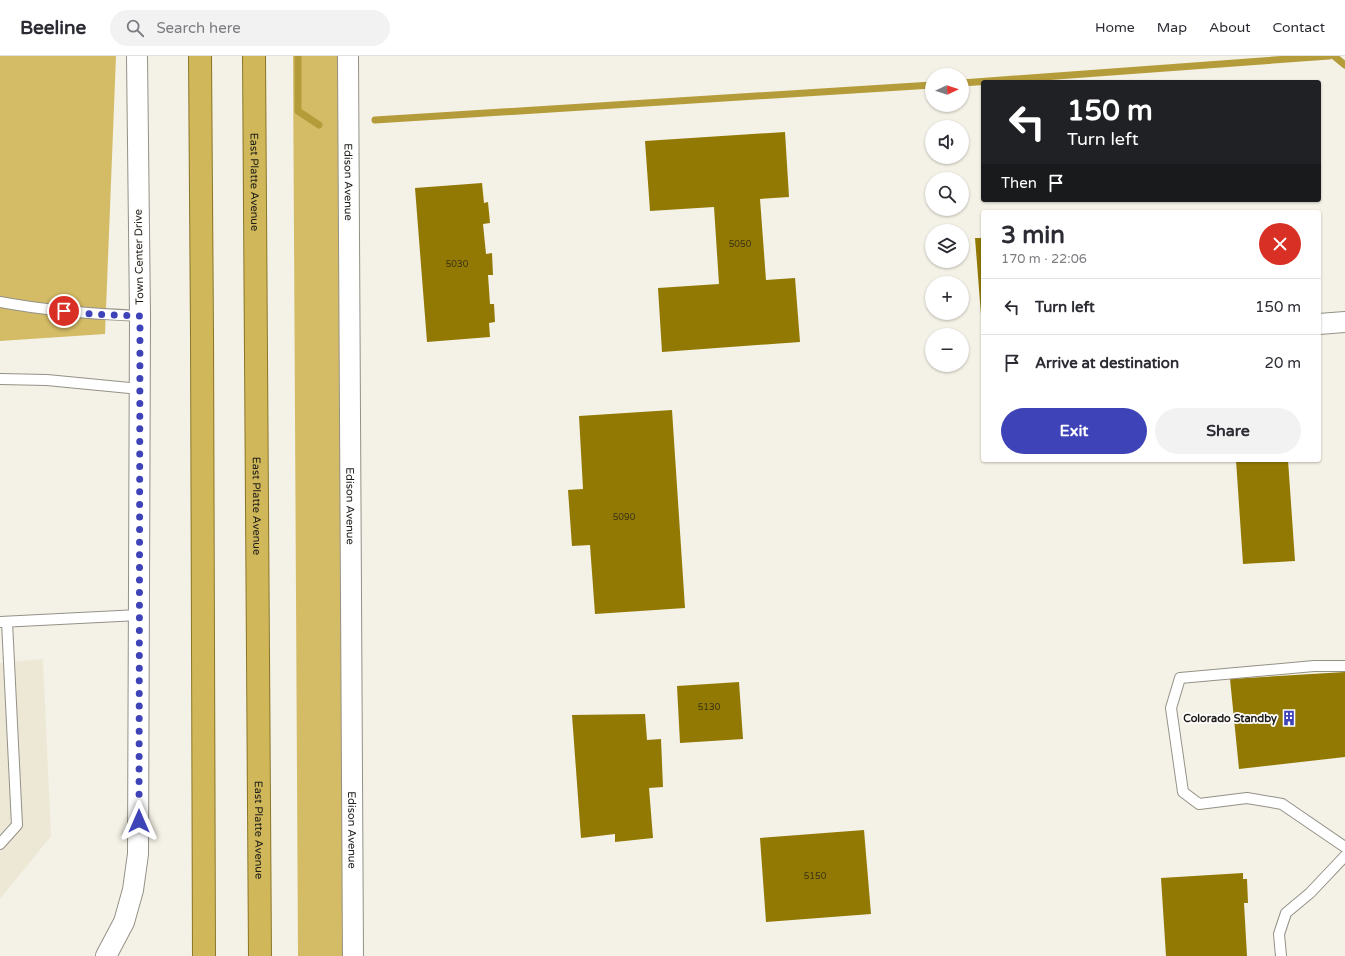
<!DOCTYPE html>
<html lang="en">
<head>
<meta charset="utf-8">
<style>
  :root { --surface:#fff; --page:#f2f2f3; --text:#2b2b33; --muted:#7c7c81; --line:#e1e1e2; --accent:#3e43b8 }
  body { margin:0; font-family:"Varela Round",sans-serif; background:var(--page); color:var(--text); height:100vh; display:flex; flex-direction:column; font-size:15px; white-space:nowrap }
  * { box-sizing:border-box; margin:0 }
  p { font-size:13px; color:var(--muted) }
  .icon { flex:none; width:22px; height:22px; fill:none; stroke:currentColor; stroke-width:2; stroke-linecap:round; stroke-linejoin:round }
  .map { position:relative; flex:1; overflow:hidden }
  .panel { position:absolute; left:981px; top:154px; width:340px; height:252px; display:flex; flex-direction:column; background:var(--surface); border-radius:4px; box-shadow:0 1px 3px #0004 }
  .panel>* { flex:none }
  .guide { position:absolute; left:981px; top:24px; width:340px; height:122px; border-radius:4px; box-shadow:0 1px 3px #0004; background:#202124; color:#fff; overflow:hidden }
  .needle { width:26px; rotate:86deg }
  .tools { position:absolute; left:925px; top:12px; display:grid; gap:8px }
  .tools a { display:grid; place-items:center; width:44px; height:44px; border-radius:50%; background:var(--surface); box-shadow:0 1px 3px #0004; font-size:20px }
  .pin { position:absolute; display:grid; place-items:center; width:34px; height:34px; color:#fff; margin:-17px; border:2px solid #fff; border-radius:50%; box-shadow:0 1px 4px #0007 }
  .me { position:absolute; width:44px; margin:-22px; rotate:0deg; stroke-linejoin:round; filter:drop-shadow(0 0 3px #0008) }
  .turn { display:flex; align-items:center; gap:14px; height:84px; padding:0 20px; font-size:18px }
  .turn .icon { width:52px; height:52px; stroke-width:2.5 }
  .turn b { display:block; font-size:28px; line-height:34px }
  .then { display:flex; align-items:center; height:38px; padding:0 20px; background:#0003; gap:8px; font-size:15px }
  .round { display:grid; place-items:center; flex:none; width:42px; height:42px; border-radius:21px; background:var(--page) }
  .overview { display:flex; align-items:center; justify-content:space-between; height:68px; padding:0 20px }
  h1 { font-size:24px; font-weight:800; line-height:30px }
  .primary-button { display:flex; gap:8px; margin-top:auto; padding:8px 20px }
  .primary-button a { flex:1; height:46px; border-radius:24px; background:var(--accent); color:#fff; font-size:16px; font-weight:800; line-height:46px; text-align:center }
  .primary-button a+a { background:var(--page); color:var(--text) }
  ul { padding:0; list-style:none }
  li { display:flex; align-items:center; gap:12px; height:56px; padding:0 20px; border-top:1px solid var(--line) }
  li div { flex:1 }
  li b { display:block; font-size:15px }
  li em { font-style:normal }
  header { display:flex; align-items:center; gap:24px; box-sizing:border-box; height:56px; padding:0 20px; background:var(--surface); border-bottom:1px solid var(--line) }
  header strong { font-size:19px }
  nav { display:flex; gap:22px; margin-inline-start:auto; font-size:14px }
  .search { width:280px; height:36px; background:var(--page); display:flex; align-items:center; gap:10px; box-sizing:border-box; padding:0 14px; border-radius:22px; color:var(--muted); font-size:15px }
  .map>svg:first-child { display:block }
</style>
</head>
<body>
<header>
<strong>Beeline</strong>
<div class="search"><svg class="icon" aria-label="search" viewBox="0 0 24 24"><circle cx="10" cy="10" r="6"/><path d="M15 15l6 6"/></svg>Search here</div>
<nav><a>Home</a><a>Map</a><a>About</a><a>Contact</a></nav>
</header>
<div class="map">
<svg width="1345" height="900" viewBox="0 0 1345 900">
  <rect width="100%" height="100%" fill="#f4f1e6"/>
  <path fill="#ece8d5" d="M43 603 51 780 0 843V607Z"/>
  <path fill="#d4bc66" d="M0 0H116L105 278 0 285Z
    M293 0H342L351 900H298Z"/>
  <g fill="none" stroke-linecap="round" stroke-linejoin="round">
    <path stroke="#b59c3a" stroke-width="7" d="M298 0V55L319 69
      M1334 0 1345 9
      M962 27 1329 0
      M375 64 932 29"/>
  </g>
  <path fill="#927904" d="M785 76 789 141 760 143 766 224 795 222 800 286 662 296 658 232 719 228 714 151 650 155 645 85Z
    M482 127 484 147 488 146 490 167 483 168 486 198 492 197 493 219H488L490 248H494L495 266 489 267 490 281 427 286 415 132Z
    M975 182H983V271H982Z
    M672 354 685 552 595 558 590 489 572 490 568 434 583 433 579 360Z
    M1236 404H1288L1295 505 1243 508Z
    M1345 616V701L1239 713 1230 623Z
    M739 626 743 683 680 687 677 630Z
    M645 658 647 684 661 683 663 731 649 732 653 782 615 786V778L581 782 572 659Z
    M864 774 871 858 766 866 760 782Z
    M1243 817V823H1247L1248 847H1244L1247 900H1166L1161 822Z"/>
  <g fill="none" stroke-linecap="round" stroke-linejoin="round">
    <g stroke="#949187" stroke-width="12">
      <path id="service" d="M0 246C46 255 93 258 140 260
        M0 323 47 324 140 333
        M0 566 139 559
        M1345 610H1314L1180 622 1171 652 1183 736 1199 748 1247 742 1282 748 1345 791
        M0 788 17 769 7 566
        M1281 900 1279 878 1286 857 1310 837 1345 800"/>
    </g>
    <g stroke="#949187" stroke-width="22">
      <g id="minor">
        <path id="s1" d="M348 0 353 900"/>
        <path d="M1319 268 1345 266"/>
        <path d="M106 900 124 866 133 834 138 798 140 260 137 0"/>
      </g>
    </g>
    <g stroke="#8a7628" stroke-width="24">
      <g id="trunk">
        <path d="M200 0 202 277 204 900"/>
        <path id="s2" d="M254 0 260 900"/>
      </g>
    </g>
    <use href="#service" stroke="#fff" stroke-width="10"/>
    <use href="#minor" stroke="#fff" stroke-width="20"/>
    <use href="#trunk" stroke="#d0b85a" stroke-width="22"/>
  </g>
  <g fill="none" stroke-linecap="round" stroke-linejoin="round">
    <path stroke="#3e43b8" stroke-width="7" stroke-dasharray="0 12.6" d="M64 255 91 258 140 260 139 765"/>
  </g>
  <defs>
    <g id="building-bare" transform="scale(1.2)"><path d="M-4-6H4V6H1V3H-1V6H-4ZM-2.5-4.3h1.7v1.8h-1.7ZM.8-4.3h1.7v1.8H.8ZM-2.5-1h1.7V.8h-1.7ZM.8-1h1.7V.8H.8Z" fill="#3e43b8" stroke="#fffefc" stroke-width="2.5" paint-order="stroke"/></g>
  </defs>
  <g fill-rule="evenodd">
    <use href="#building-bare" x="1289" y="662"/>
  </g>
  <g text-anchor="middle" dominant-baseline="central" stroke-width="3.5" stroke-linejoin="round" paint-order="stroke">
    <g font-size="9" fill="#3a3313">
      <text x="740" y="188">5050</text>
      <text x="457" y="208">5030</text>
      <text x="624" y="461">5090</text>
      <text x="709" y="651">5130</text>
      <text x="815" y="820">5150</text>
    </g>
    <g font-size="11" fill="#1d1c18" stroke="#fffefc">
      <text stroke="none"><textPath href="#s2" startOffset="126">East Platte Avenue</textPath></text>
      <text stroke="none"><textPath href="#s1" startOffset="126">Edison Avenue</textPath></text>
      <text transform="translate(139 201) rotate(-91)">Town Center Drive</text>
      <text stroke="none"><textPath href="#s2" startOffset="450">East Platte Avenue</textPath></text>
      <text stroke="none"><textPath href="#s1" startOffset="450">Edison Avenue</textPath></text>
      <text stroke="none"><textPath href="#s2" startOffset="774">East Platte Avenue</textPath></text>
      <text stroke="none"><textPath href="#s1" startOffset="774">Edison Avenue</textPath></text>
    </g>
    <g font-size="11" font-weight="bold" fill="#1d1c18" stroke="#fffefc" text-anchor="end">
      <text x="1277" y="662">Colorado Standby</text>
    </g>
  </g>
</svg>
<div class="tools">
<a><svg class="needle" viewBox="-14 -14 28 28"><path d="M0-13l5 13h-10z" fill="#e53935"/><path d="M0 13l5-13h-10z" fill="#7c7c81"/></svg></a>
<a><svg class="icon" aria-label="sound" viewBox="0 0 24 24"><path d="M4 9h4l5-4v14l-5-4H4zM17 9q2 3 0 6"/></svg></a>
<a><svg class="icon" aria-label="search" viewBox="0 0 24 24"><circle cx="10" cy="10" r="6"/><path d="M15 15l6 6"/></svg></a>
<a><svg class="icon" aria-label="layers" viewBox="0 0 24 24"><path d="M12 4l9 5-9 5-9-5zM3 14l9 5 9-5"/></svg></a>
<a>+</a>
<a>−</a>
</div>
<div class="pin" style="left:64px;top:255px;background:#d93025"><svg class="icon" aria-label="arrive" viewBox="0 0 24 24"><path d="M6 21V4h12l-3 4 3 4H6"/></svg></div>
<svg class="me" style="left:139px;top:765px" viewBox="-20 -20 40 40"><path d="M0-17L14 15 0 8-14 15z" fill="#3e43b8" stroke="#fff" stroke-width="4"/></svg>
<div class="guide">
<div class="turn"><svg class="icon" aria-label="left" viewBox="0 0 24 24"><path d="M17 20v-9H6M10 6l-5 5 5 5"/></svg><div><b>150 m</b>Turn left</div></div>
<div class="then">Then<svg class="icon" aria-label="arrive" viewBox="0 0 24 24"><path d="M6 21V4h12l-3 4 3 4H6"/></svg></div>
</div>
<section class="panel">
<div class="overview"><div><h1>3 min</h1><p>170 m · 22:06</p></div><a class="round" style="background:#d93025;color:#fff"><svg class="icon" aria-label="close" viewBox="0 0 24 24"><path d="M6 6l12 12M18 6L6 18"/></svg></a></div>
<ul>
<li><svg class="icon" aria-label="left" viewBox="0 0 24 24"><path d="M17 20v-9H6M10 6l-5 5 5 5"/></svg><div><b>Turn left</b></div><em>150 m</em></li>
<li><svg class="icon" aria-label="arrive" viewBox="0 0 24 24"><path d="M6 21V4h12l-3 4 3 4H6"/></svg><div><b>Arrive at destination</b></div><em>20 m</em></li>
</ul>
<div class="primary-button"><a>Exit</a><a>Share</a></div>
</section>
</div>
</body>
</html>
